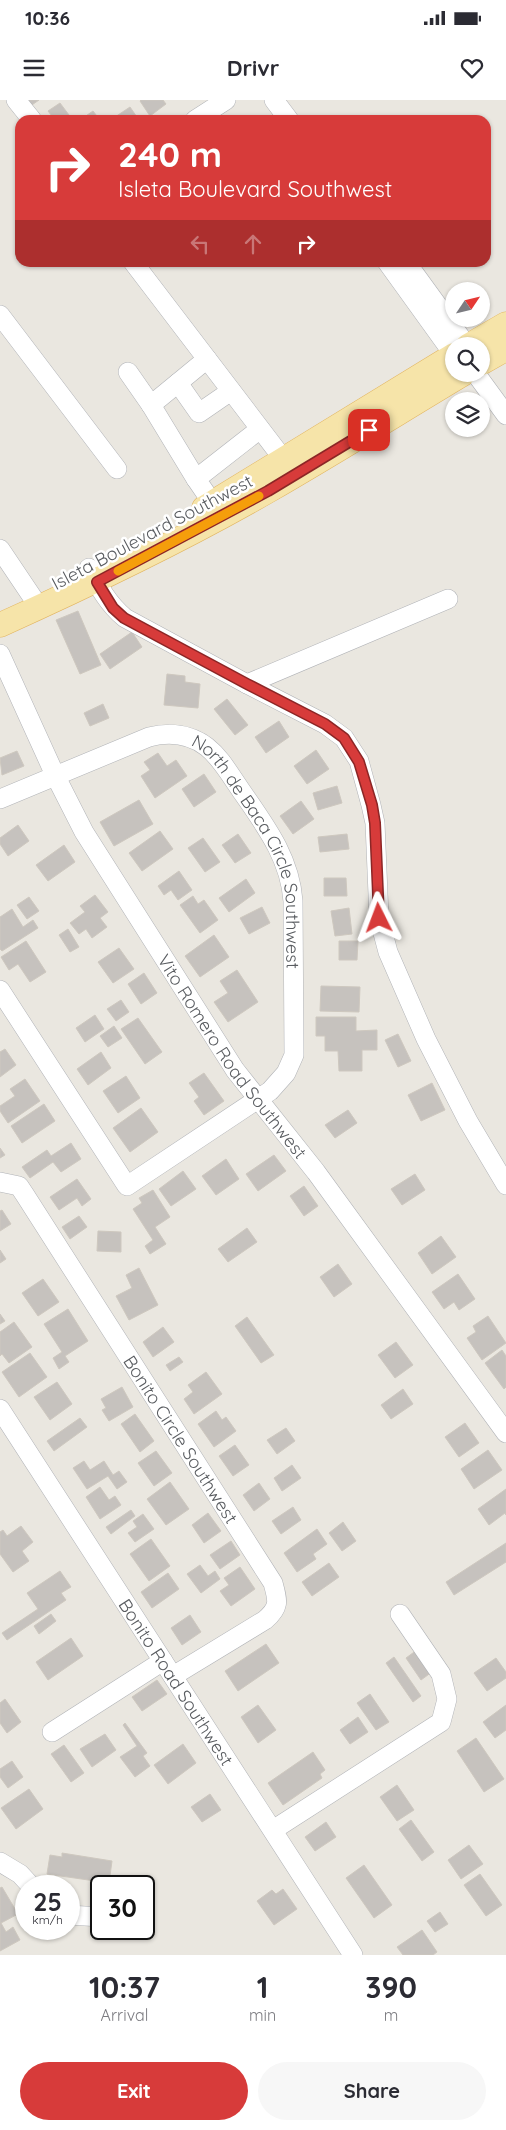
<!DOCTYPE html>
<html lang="en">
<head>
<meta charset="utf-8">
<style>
  :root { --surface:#fff; --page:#f7f7f7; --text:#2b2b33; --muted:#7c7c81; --accent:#d73b3a }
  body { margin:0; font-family:Quicksand,sans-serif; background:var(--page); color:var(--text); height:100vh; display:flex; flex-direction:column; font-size:19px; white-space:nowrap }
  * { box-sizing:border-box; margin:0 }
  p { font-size:16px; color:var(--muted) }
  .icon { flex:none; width:28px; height:28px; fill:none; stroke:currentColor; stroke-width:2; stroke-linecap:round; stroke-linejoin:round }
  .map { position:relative; height:1855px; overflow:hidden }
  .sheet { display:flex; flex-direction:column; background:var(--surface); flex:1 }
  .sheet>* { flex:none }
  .banner { position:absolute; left:15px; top:15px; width:476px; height:152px; border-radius:15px; box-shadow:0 1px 4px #0004; background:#d73b3a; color:#fff; overflow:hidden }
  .needle { width:32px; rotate:55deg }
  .tools { position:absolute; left:445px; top:182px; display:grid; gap:10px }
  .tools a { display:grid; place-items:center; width:45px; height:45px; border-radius:50%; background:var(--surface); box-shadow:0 1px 4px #0004; font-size:25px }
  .speed { position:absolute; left:15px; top:1775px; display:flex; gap:10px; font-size:25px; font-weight:700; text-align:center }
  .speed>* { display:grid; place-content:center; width:65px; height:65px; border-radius:50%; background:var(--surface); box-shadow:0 1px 4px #0004; line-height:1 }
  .speed small { font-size:12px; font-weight:400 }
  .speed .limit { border:2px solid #111; border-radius:8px; background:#fff; color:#111 }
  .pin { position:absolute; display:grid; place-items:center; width:42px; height:42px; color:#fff; margin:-21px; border-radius:10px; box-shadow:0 2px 8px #0006 }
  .me { position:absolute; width:55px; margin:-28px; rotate:357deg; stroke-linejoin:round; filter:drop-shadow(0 0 4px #0008) }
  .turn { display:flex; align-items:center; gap:18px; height:105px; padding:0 20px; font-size:22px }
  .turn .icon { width:65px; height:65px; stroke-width:2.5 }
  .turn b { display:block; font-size:35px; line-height:42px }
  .lanes { display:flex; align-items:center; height:48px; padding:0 20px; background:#0003; justify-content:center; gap:25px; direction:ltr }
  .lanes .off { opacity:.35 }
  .eta { display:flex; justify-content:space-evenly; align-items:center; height:85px; text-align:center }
  .eta b { font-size:30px; font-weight:800; line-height:35px }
  .cta { display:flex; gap:10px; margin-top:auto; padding:10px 20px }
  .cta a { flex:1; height:58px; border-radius:30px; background:var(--accent); color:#fff; font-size:20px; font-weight:800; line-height:58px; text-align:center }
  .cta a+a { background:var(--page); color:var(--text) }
  .status { display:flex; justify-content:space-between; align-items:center; height:35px; padding:0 25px; background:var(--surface); direction:ltr }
  .status svg { height:14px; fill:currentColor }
  header { display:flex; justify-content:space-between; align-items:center; height:65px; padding:0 20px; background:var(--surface); font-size:22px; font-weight:800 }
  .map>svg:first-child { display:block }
</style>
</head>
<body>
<div class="status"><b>10:36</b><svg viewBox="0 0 49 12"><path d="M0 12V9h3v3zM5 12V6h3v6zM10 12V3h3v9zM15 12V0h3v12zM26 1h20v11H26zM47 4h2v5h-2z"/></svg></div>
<header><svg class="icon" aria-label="menu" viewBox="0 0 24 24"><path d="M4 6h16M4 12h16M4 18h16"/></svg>Drivr<svg class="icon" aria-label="heart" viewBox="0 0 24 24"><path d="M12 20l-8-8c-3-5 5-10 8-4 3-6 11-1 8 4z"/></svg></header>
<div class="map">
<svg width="506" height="1855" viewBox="0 0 506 1855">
  <rect width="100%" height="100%" fill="#eae7e0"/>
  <path fill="#c6c2be" stroke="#cec8bf" d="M24 0H39L29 7Z
    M141 0H163L166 4 150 16 140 1Z
    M60 3 69 15 62 20H55L48 11Z
    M130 7 139 20H117L115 17Z
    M93 11 100 20H80Z
    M78 511 101 565 80 574 56 520Z
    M132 532 142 547 110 569 100 554Z
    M167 574 185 576V582L200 584 198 608 164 605Z
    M227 599 248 625 235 635 214 609Z
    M103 604 109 618 90 626 84 613Z
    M279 621 289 637 266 653 255 637Z
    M316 650 329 669 307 684 294 666Z
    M17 651 24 666 2 675 0 658Z
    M158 653 167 666 176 660 187 676 155 698 141 676 150 670 144 662Z
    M204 674 216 692 194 707 182 689Z
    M337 686 342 703 318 710 313 693Z
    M139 700 153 724 114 746 100 722Z
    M301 701 314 719 293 734 280 716Z
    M18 725 29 741 8 756 0 744V738Z
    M160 731 173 749 142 771 129 753Z
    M238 734 251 753 235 763 222 745Z
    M347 734 349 749 320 752 318 737Z
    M203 738 220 762 205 772 188 748Z
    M64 745 75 762 48 781 36 765Z
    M179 771 192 790 178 800 171 790 164 795 158 786Z
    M324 778H346L347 796H324Z
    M246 779 255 793 229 812 219 798Z
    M95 795 108 812 100 818 107 827 92 838 86 829 79 834 70 823 85 812 80 806Z
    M193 796 198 804 204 800 218 820 200 833 180 805Z
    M29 797 39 811 27 819 17 805Z
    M262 807 270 823 249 834 240 818Z
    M349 808 352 834 335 836 331 811Z
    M12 809 23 827 33 820 38 828 2 851 0 849V817Z
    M68 829 79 847 70 852 59 835Z
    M214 835 229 857 200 877 185 856Z
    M26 841 46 872 30 882 18 864 9 870 1 857Z
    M339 841H358L357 860H339Z
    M119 848 134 869 113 883 98 862Z
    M237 870 258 902 228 922 214 902 228 893 220 881Z
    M144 873 157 893 141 904 128 884Z
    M321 886 360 887 359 912 320 911Z
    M121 900 129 912 116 921 107 909Z
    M95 915 104 929 85 942 76 928Z
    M316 917H356V931L377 930V950H362V971H339L338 951H325V936H316Z
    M138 918 162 952 145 964 121 929Z
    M114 926 122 938 108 947 100 936Z
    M398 934 411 961 398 967 385 940Z
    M5 949 16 965 0 977V952Z
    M101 952 111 968 88 985 77 969Z
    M204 973 224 1001 204 1015 194 1001 199 997 189 983Z
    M126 976 140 998 118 1013 103 991Z
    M25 979 40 1001 8 1023 0 1011V1006L15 996 10 989Z
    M432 983 445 1010 421 1021 408 995Z
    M44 1004 55 1021 22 1043 11 1026Z
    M141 1008 158 1032 130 1052 113 1028Z
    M348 1010 357 1023 335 1038 325 1025Z
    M71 1043 81 1059 61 1072 53 1062 30 1078 22 1067 47 1050 51 1056Z
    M0 1048 5 1055 0 1058Z
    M274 1055 286 1071 258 1091 246 1074Z
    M226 1059 239 1079 216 1095 202 1076Z
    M183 1071 196 1089 171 1106 159 1089Z
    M415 1074 425 1090 402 1105 391 1089Z
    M77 1079 91 1099 82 1106 77 1098 59 1110 50 1097Z
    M304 1086 318 1106 304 1116 290 1096Z
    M153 1090 170 1117 155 1127 166 1144 150 1154 145 1146 153 1140 133 1109 142 1103 139 1098Z
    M2 1110 11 1124 0 1131V1111Z
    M79 1116 87 1127 70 1139 62 1127Z
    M247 1128 257 1142 228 1162 218 1149Z
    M98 1131 121 1132V1152L97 1151Z
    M441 1136 456 1157 432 1174 418 1153Z
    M0 1150 6 1159 0 1163Z
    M338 1164 352 1184 334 1197 320 1177Z
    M139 1168 158 1205 129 1220 116 1196 132 1188 126 1175Z
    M458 1174 475 1199 459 1210 454 1202 444 1209 432 1192Z
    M43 1179 59 1202 38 1216 22 1193Z
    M68 1209 88 1241 65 1256 69 1262 59 1269 53 1258 62 1252 44 1224Z
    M0 1214 5 1221 0 1224Z
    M488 1216 506 1243 482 1260 467 1238 476 1232 473 1226Z
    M247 1217 274 1255 261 1263 235 1226Z
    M14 1222 32 1247 9 1263 2 1254 0 1256V1232Z
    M163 1227 174 1242 153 1257 143 1242Z
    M396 1242 413 1265 395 1278 378 1255Z
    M502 1250 506 1256V1287L504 1289 485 1263Z
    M30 1253 47 1277 19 1297 2 1272Z
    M179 1257 183 1262 170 1271 166 1265Z
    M206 1272 222 1294 194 1314 184 1299 193 1292 188 1285Z
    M57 1282 72 1304 50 1320 34 1297Z
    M122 1287 133 1307 109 1321 102 1310 106 1308 101 1299Z
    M403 1289 413 1304 391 1319 381 1305Z
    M216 1311 222 1320 226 1317 236 1331 214 1347 198 1324Z
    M135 1314 154 1341 140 1352 121 1324Z
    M80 1318 87 1327 54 1351 47 1341Z
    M465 1323 479 1343 459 1357 445 1337Z
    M286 1328 295 1341 277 1354 267 1340Z
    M235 1345 249 1365 233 1376 219 1356Z
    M488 1350 502 1370 474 1389 461 1369Z
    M156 1351 172 1373 154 1386 138 1363Z
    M84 1361 90 1370 104 1361 113 1375 119 1371 127 1382 117 1389 108 1376 87 1389 73 1368Z
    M292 1365 301 1378 282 1391 274 1378Z
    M170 1382 189 1409 166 1425 147 1399Z
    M259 1383 270 1399 254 1411 243 1395Z
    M100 1387 109 1400 115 1396 121 1405 100 1419 86 1397Z
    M506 1389V1415L505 1413 489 1425 478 1409Z
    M293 1407 301 1420 281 1434 272 1421Z
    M131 1410 135 1416 111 1434 106 1427Z
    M208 1413 221 1431 204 1443 192 1425Z
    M143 1414 154 1429 135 1442 128 1433 137 1427 133 1421Z
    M343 1422 356 1441 342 1451 329 1433Z
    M21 1426 33 1442 22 1451 29 1461 13 1472 0 1454V1432L3 1430 7 1436Z
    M317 1429 327 1444 313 1454 316 1459 297 1472 284 1453Z
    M151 1439 170 1466 149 1481 130 1454Z
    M231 1441 240 1455 220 1469 210 1455Z
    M506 1443V1462L454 1495 446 1482Z
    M329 1463 339 1477 312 1496 302 1482Z
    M200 1465 208 1476 215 1471 220 1479 201 1493 187 1474Z
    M240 1467 255 1489 231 1506 220 1491 229 1485 224 1478Z
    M60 1471 71 1487 61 1493 66 1500 7 1540 2 1533 38 1509 27 1493Z
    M168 1473 179 1489 152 1508 141 1492Z
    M51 1514 56 1521 39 1534 34 1526Z
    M190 1515 201 1532 182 1545 171 1528Z
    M71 1538 83 1556 48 1580 36 1562Z
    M266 1544 279 1563 238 1591 225 1571Z
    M421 1547 436 1569 421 1580 406 1558Z
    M394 1557 421 1596 413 1602 386 1563Z
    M496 1558 506 1572V1578L487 1591 474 1573Z
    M157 1580 167 1594 142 1611 132 1597Z
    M370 1594 389 1622 376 1630 357 1603Z
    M5 1599 21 1622 7 1633 0 1623V1603Z
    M258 1605 276 1630 258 1643 241 1617Z
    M506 1605V1630L495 1638 483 1622Z
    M358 1617 368 1632 350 1644 340 1630Z
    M125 1623 147 1653 143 1656 150 1666 135 1677 120 1657 137 1646 123 1625Z
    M105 1634 116 1650 92 1667 80 1649Z
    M476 1638 504 1679 484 1692 457 1651Z
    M183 1644 196 1663 168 1684 154 1665Z
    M64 1645 84 1673 71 1682 51 1654Z
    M313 1652 325 1670 320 1674 322 1678 283 1705 268 1683Z
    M12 1661 23 1677 8 1688 0 1677V1669Z
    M397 1685 414 1710 397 1721 380 1697Z
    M29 1689 43 1709 16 1729 1 1708Z
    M210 1694 221 1710 202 1722 191 1707Z
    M411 1720 434 1752 422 1761 399 1729Z
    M326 1722 336 1737 315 1751 305 1737Z
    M469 1745 483 1764 461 1779 448 1760Z
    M62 1753 112 1761 109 1783 47 1774 50 1755 62 1757Z
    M364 1765 392 1805 374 1818 346 1778Z
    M480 1774 502 1805 486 1816 464 1785Z
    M2 1787 18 1814 1 1823 6 1832 13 1827 20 1840 0 1851V1788Z
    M283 1789 297 1809 274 1825 257 1801 272 1790 276 1794Z
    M144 1805 149 1812 144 1816Z
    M440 1812 448 1824 435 1832 427 1821Z
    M422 1830 437 1852 433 1855H403L397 1847Z"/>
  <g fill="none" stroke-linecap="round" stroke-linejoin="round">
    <g stroke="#b1b3b7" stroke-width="20">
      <g id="minor">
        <path d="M16 0 32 20"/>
        <path d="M274 0 289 20"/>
        <path d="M195 20 226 0"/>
        <path d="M133 162 284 360"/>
        <path d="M387 162 454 255"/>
        <path d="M406 162 467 246"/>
        <path d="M0 215 117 369"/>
        <path d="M128 272 151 305"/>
        <path d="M476 274 506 315"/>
        <path d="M178 283 199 313 231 291"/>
        <path d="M196 379 151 305 207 259"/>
        <path d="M220 414 196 379 260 329"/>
        <path d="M0 449 39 507"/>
        <path d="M89 468C99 487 108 504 125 518L247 584 325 624 344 638 359 661 371 705 375 723 379 818 388 852 426 939 468 1021 506 1085"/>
        <path id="s1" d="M0 554 55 675 84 732 235 970 316 1072 506 1333"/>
        <path d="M247 584 448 499"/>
        <path id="s2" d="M0 699 149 637C169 632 190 634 207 647 221 658 230 675 240 689 264 724 290 757 293 801L294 955 286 973 270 991 127 1086 0 890"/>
        <path id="s3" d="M0 1082 19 1086 25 1095 273 1483C278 1501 280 1507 265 1520L173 1576"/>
        <path id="s4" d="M0 1309 353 1855"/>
        <path d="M52 1632 163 1561"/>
        <path d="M273 1730 441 1622 447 1599 441 1574 400 1514"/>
        <path d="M0 1762 20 1774 31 1786"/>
        <path d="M69 1815 101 1817"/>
      </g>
    </g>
    <g stroke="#e2b561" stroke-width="25">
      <path id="major" d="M468 246 506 224
        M481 263 506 249
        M204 408 454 255
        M0 525C91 484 181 441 268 391 334 353 398 313 463 274"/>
    </g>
    <use href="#minor" stroke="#fff" stroke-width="19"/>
    <use href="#major" stroke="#f6e4a9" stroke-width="24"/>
  </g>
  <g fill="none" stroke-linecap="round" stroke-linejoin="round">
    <g stroke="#8c2626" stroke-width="12">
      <path id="route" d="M369 330 268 391 97 482 113 508 124 518 247 584 325 624 344 638 359 662 372 705 375 723 379 818"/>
    </g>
    <use href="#route" stroke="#d73b3a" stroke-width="9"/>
    <path stroke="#f59e0b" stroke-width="9" d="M118 471 259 396"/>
  </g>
  <g text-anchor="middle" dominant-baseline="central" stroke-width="5" stroke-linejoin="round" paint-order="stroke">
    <g font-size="18" fill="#595c60" stroke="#fff">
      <text transform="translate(152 432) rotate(-28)">Isleta Boulevard Southwest</text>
      <text stroke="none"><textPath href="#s2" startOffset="338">North de Baca Circle Southwest</textPath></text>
      <text stroke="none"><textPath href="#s1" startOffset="466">Vito Romero Road Southwest</textPath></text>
      <text stroke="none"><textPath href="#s3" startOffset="320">Bonito Circle Southwest</textPath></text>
      <text stroke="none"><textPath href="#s4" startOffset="325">Bonito Road Southwest</textPath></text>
    </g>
  </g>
</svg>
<div class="tools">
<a><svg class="needle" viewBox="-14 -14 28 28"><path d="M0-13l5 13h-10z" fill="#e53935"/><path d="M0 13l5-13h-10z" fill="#7c7c81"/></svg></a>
<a><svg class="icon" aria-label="search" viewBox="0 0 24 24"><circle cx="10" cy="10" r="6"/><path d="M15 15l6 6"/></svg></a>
<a><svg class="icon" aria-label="layers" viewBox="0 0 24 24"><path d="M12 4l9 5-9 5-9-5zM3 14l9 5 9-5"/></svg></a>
</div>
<div class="speed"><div>25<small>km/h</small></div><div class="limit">30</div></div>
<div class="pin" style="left:369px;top:330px;background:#d93025"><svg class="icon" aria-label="arrive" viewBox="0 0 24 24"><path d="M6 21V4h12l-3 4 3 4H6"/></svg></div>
<svg class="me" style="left:379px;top:818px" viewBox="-20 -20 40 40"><path d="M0-17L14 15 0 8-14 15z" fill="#d73b3a" stroke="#fff" stroke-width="4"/></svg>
<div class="banner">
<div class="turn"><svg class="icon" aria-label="right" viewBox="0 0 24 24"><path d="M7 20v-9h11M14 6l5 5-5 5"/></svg><div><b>240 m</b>Isleta Boulevard Southwest</div></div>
<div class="lanes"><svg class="icon off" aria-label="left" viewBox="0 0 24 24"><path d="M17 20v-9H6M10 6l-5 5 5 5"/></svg><svg class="icon off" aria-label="ahead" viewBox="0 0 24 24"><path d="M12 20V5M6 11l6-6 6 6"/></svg><svg class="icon" aria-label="right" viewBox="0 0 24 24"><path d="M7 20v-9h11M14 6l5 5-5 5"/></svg></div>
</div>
</div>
<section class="sheet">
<div class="eta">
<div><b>10:37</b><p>Arrival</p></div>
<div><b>1</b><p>min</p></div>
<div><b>390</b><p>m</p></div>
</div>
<div class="cta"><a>Exit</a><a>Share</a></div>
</section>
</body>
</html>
